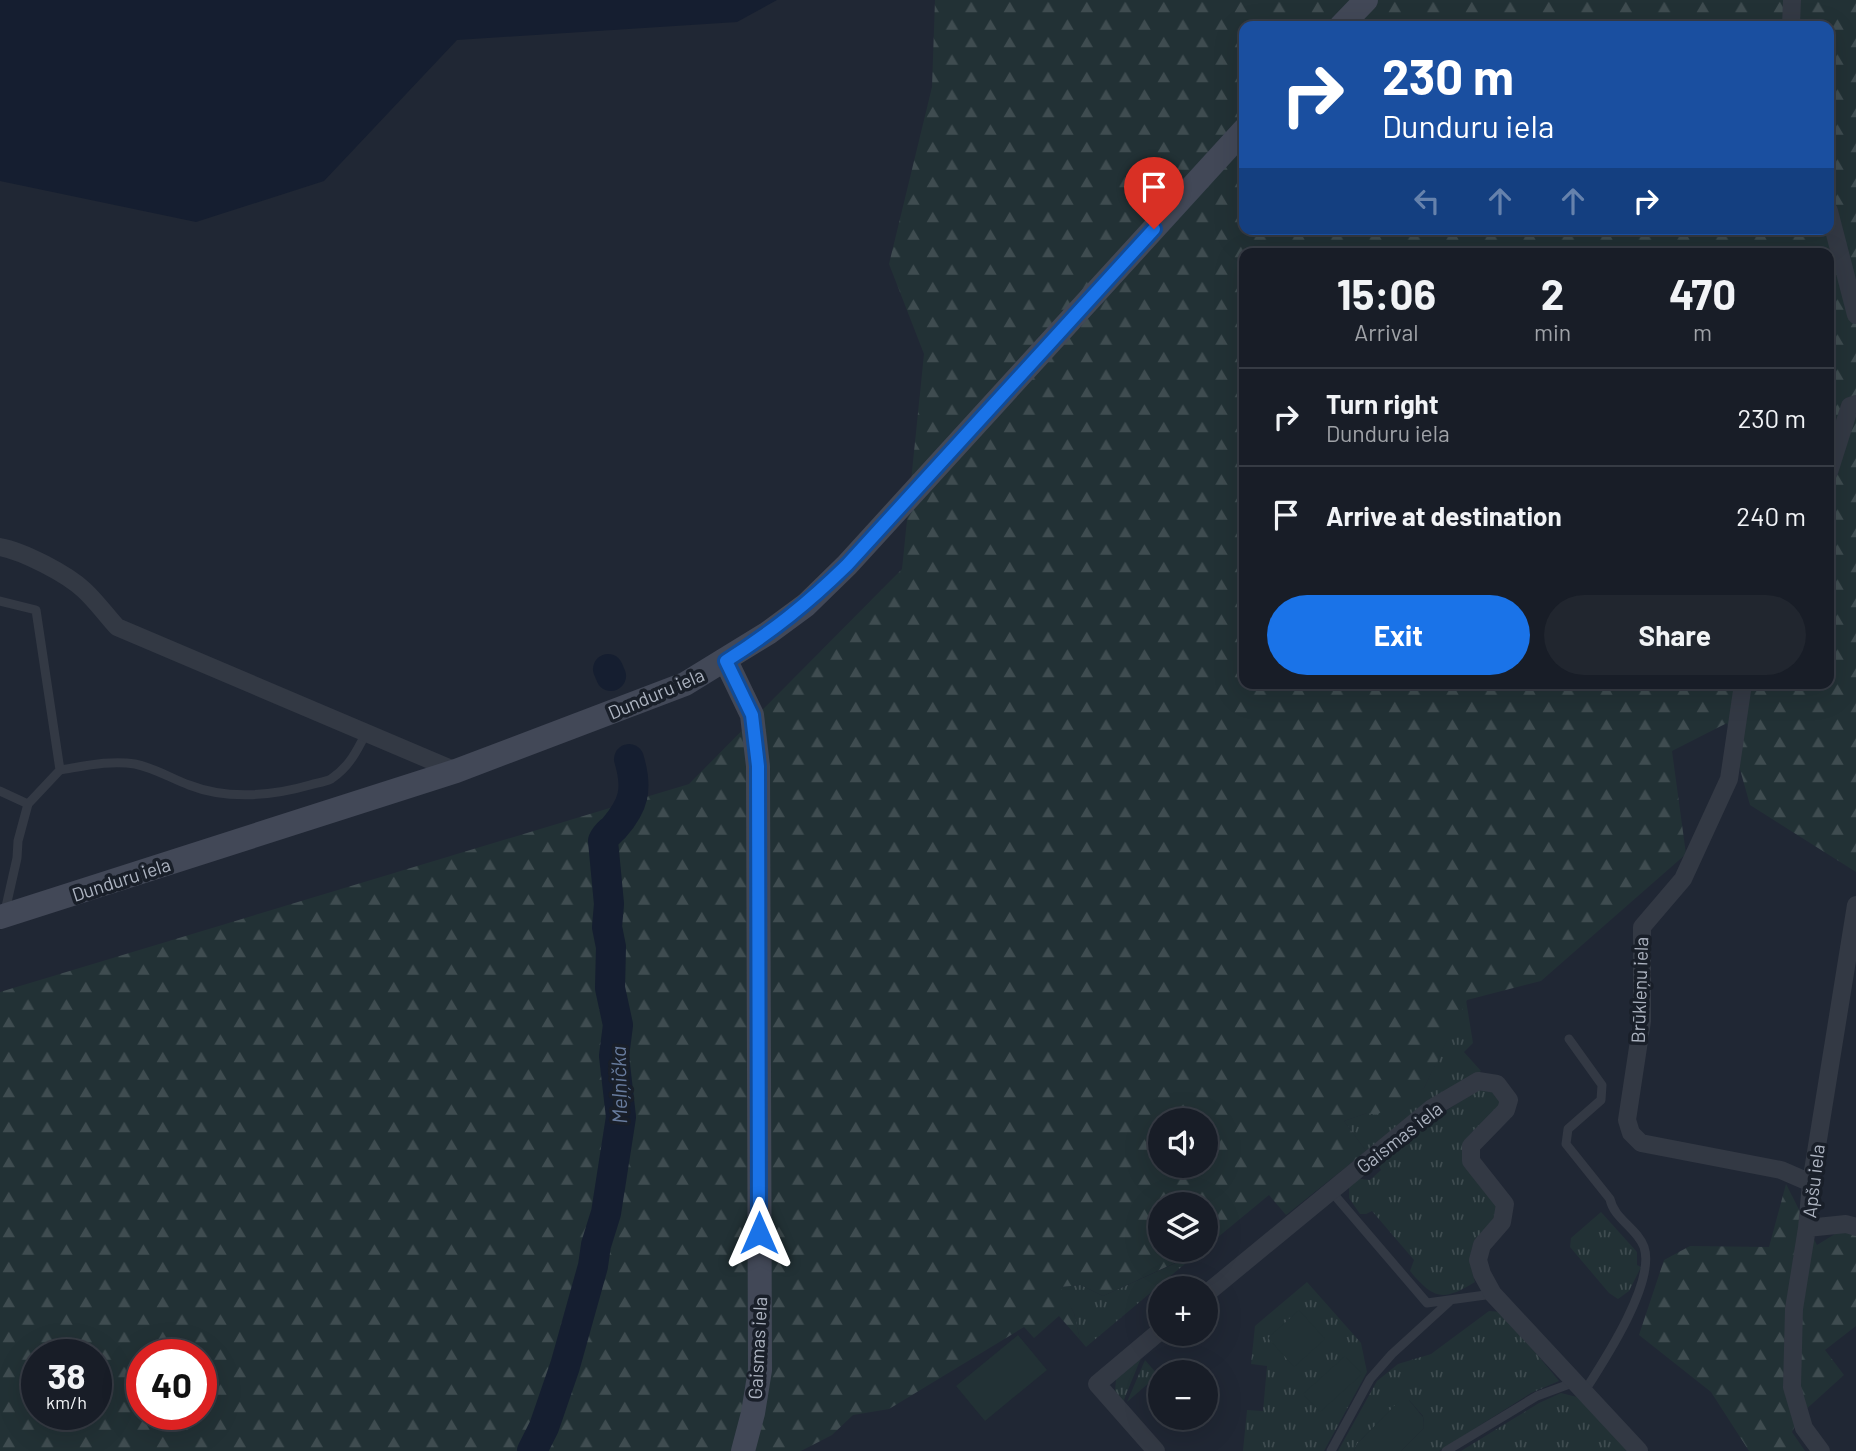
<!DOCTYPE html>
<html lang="en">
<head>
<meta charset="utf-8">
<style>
  :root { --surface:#181d27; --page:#21262f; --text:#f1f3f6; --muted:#9fa2a7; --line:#363b44; --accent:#1a73e8 }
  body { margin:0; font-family:Barlow,sans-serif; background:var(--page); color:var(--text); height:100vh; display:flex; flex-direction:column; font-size:26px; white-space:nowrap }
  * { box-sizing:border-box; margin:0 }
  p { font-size:23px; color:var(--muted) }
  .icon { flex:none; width:38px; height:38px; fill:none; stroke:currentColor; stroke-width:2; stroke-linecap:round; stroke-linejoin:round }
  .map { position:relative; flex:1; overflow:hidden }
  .panel { position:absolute; left:1239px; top:248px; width:595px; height:441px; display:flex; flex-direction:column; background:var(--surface); border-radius:14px; box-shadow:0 7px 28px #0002,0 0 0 2px var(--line) }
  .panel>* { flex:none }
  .banner { position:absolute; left:1239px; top:21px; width:595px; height:214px; border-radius:14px; box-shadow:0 7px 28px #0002,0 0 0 2px var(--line); background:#1a4fa0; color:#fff; overflow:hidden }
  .controls { position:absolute; left:1148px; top:1108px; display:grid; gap:14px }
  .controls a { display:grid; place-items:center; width:70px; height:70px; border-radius:50%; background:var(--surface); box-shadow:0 7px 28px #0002,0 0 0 2px var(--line); font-size:35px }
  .speed { position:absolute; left:21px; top:1339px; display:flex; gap:14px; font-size:35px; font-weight:700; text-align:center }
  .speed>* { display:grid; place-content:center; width:91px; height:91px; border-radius:50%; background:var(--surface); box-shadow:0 7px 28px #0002,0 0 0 2px var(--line); line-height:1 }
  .speed small { font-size:18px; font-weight:400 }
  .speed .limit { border:10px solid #d22; background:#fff; color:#111 }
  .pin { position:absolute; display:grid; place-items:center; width:60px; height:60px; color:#fff; margin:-72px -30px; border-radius:50% 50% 50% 0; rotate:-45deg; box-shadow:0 0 7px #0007 }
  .pin .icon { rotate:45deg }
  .me { position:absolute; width:77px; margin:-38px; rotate:0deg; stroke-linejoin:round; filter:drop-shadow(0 0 5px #0008) }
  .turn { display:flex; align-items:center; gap:24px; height:147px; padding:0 28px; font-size:32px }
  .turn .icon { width:91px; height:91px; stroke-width:2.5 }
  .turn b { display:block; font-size:49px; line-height:60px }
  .lanes { display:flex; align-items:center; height:66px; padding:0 28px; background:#0003; justify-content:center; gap:35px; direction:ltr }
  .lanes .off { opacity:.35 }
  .eta { display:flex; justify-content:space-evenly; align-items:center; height:119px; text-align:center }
  .eta b { font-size:42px; font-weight:700; line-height:49px }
  .primary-button { display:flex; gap:14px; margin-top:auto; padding:14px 28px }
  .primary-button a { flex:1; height:80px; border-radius:42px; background:var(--accent); color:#fff; font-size:28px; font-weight:700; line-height:80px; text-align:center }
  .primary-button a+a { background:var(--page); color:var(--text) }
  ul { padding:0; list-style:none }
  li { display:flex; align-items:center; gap:21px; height:98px; padding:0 28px; border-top:2px solid var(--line) }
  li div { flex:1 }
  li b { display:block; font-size:26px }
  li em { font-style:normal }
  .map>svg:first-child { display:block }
</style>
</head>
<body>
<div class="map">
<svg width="1856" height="1451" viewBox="0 0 1856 1451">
  <defs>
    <pattern id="grass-tufts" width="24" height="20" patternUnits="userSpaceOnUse" patternTransform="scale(1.75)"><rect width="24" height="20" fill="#223135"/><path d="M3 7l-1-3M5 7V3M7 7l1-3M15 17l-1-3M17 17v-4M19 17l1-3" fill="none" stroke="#3f4c50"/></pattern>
    <pattern id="forest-firs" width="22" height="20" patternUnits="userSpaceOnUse" patternTransform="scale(1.75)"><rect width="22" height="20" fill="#223135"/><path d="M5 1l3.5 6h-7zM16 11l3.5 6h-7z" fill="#3f4c50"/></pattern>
  </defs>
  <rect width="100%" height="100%" fill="#202734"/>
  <path fill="url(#grass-tufts)" d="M1466 1000 1473 1043 1464 1052 1481 1071 1422 1106 1366 1151 1344 1121 1367 1113 1424 1088Z
    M1481 1088H1489L1503 1104 1472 1132 1464 1142 1498 1208C1495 1238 1458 1230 1475 1282 1443 1302 1433 1299 1410 1271L1414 1260 1372 1211 1366 1214H1360L1349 1198V1183L1355 1178 1370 1180 1381 1170 1378 1164 1379 1158 1437 1111 1441 1114Z
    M1601 1212 1637 1252V1265L1641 1267 1629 1291 1618 1299 1609 1293 1570 1247 1571 1238Z
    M1198 1253 1086 1347 1080 1340 1074 1313 1059 1287 1081 1285 1103 1296Z
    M1307 1282 1361 1343 1367 1372 1324 1451H1243L1247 1410 1263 1411 1267 1366 1251 1364 1255 1326Z
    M1489 1311 1502 1312 1559 1381 1531 1393 1439 1451H1401L1424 1428 1423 1416 1409 1400H1401L1357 1444 1354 1451H1338L1377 1381 1398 1364 1431 1354Z
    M1141 1358 1123 1402 1115 1392 1116 1379Z
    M1145 1360 1158 1375 1127 1402Z
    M1561 1393 1581 1398 1628 1451H1461L1539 1403Z"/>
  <path fill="url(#forest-firs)" fill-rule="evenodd" d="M935 0H1856V872L1750 805 1727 723 1672 751 1686 854 1541 981 1467 1000 1424 1088 1376 1115 1367 1113 1344 1121 1366 1151 1286 1215 1269 1195 1206 1247V1204H1160V1250H1203L1103 1296 1081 1285 1060 1287 1074 1313 1080 1340 1059 1316 1034 1338 1024 1327 889 1409 853 1415 832 1435 801 1451H0V992L689 784 902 569 924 354 889 264 932 87ZM1244 26H1829V229H1244ZM1244 254H1829V684H1244ZM1160 1120H1206V1166H1160ZM37 1354H96V1414H37ZM142 1354H201V1414H142Z
    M1786 1184 1817 1245 1843 1229 1856 1234V1326L1825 1350 1844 1375 1802 1413 1792 1432 1805 1451H1749L1711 1392 1639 1335 1664 1260 1690 1246 1769 1247Z"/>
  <path fill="#223135" d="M1299 1310 1325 1339 1294 1367 1268 1338Z
    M1018 1335 1047 1370 985 1421 956 1386Z
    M1345 1356 1362 1374 1320 1412 1303 1394Z
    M1400 1400H1409L1423 1417 1424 1428 1401 1451H1354L1357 1444Z"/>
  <path fill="#151e30" d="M0 0H777L737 22 457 40 324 181 196 222 0 181Z"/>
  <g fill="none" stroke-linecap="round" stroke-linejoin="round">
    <path stroke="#151e30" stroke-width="30" d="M608 669 611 676
      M532 1451 544 1427 565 1366 593 1266 596 1245 606 1213 621 1117 614 1056 618 1025 610 988 611 947 607 927 609 904 603 841C606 834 609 833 614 828 634 805 638 789 629 759"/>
    <path stroke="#333944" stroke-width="9" d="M0 601 36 610 60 770 28 804 18 841 17 858 5 911
      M60 770C85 766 110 760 135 764 155 768 170 778 189 785 227 800 272 796 310 785 317 783 325 782 331 779 349 767 357 751 366 733
      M0 791 28 804
      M1569 1039 1602 1085 1601 1100 1568 1129 1566 1144 1610 1199C1614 1219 1637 1228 1644 1247 1656 1282 1604 1361 1584 1392
      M1331 1191 1427 1303 1493 1294
      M1331 1451 1370 1379 1392 1354 1450 1301
      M1446 1451 1537 1396 1575 1382"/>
    <path stroke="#333944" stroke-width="18" d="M1791 26 1792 0
      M1829 211 1856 315
      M1829 472 1850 406 1856 404
      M0 547C23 551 67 574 84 590 96 601 106 615 117 627L456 771
      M1743 684 1729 779 1683 879 1642 927V1021L1627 1120 1631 1133 1641 1143 1781 1170 1811 1183
      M1807 1228 1846 1224 1856 1227
      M1206 1294 1432 1108 1478 1081 1497 1084 1509 1100 1506 1110 1471 1146V1161L1505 1204 1502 1222 1482 1245 1478 1260 1482 1274 1493 1294 1639 1451
      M1156 1451 1097 1384 1160 1331
      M1821 1451 1804 1428 1792 1387 1794 1309 1807 1228 1811 1183 1856 905"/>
    <path stroke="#424857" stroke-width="24" d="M1341 26 1366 0
      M726 661 752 715 758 766 760 1370 753 1413 743 1451
      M0 917 456 771 685 684 768 633 806 605 847 565 1244 130"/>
  </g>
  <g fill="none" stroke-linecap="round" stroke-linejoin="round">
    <g stroke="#114b97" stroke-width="18">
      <path id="route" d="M759 1233 758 766 752 715 726 661C773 631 807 604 847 565L1154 229"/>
    </g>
    <use href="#route" stroke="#1a73e8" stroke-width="12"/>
  </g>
  <g text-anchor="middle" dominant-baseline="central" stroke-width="7" stroke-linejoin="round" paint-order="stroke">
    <g font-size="19" fill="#adb4c1" stroke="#191f29">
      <text transform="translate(656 693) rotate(-23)">Dunduru iela</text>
      <text transform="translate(121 879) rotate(-18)">Dunduru iela</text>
      <text transform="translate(1639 990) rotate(-88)">Brūkleņu iela</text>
      <text transform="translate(1399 1137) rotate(-38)">Gaismas iela</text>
      <text transform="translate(1813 1181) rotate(-83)">Apšu iela</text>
      <text transform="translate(757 1348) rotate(-87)">Gaismas iela</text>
    </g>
    <g font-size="21" font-style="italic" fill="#687c9e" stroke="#191f29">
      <text transform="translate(618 1085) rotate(-91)">Meļņička</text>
    </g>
  </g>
</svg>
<div class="controls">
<a><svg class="icon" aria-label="sound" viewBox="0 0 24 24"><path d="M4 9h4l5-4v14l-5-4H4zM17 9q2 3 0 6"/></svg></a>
<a><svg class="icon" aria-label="layers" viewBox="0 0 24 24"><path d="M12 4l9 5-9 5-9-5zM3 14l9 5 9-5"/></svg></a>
<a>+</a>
<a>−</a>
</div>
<div class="speed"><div>38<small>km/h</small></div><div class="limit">40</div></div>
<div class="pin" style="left:1154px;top:229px;background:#d93025"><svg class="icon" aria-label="arrive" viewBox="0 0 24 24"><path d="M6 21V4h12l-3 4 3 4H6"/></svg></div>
<svg class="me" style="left:759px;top:1233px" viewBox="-20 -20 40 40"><path d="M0-17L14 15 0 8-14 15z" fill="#1a73e8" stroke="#fff" stroke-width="4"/></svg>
<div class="banner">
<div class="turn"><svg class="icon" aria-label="right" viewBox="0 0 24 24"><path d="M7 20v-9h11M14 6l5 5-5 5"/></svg><div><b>230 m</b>Dunduru iela</div></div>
<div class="lanes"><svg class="icon off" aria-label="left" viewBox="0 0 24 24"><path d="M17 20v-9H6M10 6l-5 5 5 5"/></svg><svg class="icon off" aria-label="ahead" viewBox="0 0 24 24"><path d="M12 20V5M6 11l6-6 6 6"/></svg><svg class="icon off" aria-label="ahead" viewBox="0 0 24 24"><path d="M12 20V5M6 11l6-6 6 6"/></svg><svg class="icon" aria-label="right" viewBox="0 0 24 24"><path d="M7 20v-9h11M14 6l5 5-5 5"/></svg></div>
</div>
<section class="panel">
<div class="eta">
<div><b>15:06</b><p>Arrival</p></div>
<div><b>2</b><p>min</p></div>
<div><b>470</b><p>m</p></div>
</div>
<ul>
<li><svg class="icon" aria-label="right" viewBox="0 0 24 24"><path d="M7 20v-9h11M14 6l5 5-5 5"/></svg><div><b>Turn right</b><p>Dunduru iela</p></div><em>230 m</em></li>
<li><svg class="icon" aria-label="arrive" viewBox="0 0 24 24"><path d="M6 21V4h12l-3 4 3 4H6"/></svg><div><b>Arrive at destination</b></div><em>240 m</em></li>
</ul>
<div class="primary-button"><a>Exit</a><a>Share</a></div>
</section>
</div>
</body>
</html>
